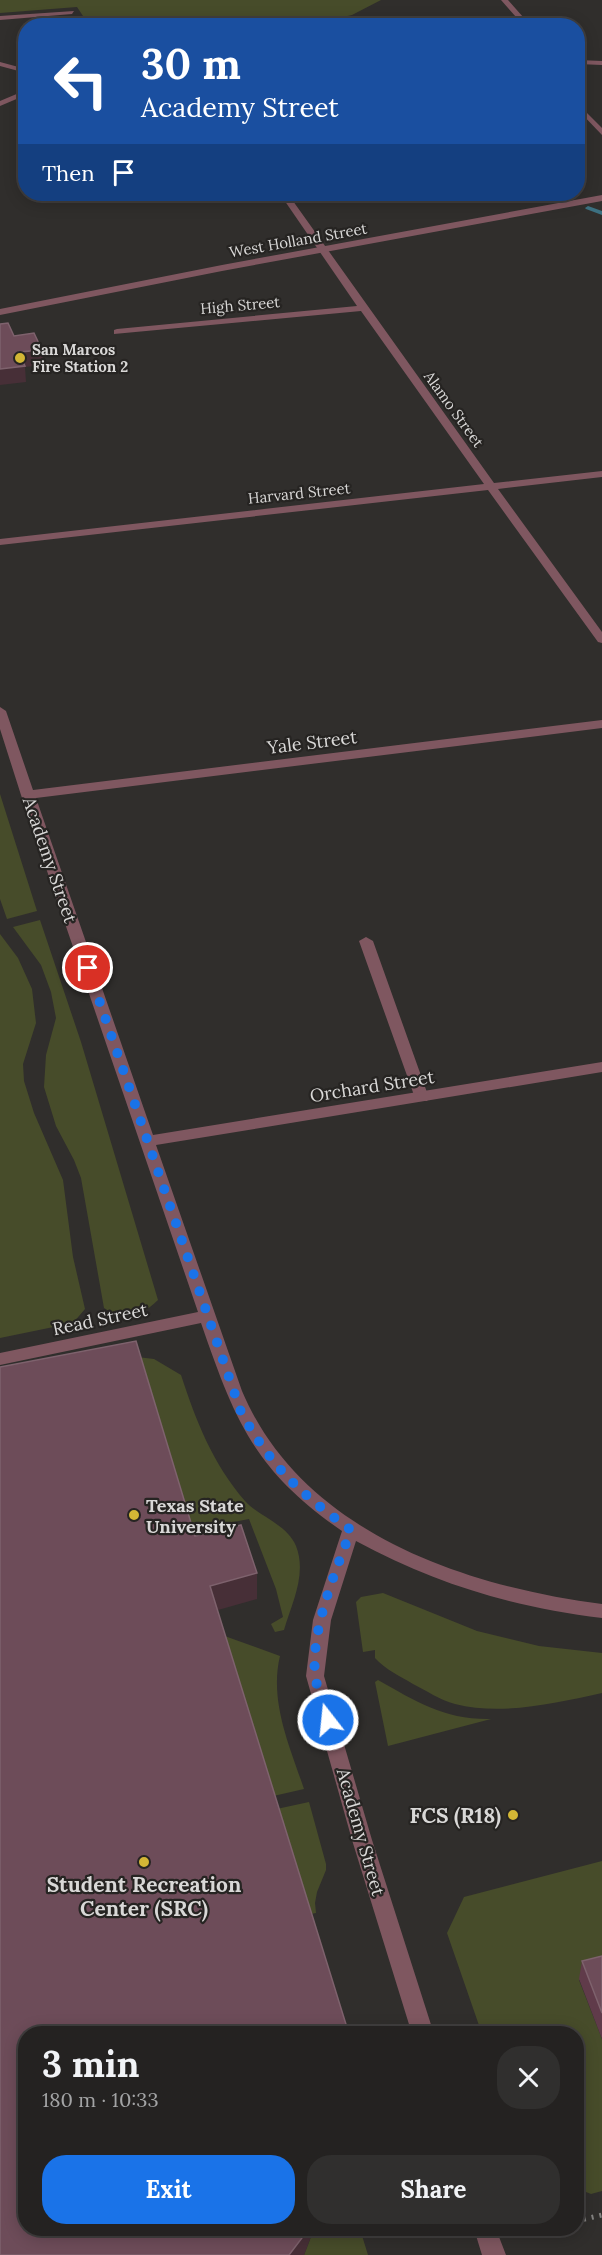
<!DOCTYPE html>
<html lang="en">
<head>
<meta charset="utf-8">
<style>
  :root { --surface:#242221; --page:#302f2e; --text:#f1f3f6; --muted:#a3a4a5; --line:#413f3f; --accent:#1a73e8 }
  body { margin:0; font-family:Lora,serif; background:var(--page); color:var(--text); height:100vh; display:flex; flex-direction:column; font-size:22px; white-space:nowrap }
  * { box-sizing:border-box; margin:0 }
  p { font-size:20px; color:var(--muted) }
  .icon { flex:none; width:33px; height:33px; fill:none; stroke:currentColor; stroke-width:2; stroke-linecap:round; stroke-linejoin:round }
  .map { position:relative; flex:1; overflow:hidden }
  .side { position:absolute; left:18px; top:2026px; width:566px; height:210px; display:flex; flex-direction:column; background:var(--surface); border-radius:24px; box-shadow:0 3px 15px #0003,0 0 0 2px var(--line) }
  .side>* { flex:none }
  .banner { position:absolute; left:18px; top:18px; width:567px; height:183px; border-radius:24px; box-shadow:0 3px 15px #0003,0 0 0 2px var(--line); background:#1a4fa0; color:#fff; overflow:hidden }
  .pin { position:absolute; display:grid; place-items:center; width:51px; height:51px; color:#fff; margin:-26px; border:3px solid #fff; border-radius:50%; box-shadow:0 2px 6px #0007 }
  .me { position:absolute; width:66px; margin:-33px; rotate:344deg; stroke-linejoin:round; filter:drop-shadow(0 0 4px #0008) }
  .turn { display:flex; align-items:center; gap:21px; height:126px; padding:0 24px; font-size:27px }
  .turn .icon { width:78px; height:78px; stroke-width:2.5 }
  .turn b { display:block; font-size:42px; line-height:51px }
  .then { display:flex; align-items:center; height:57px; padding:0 24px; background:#0003; gap:12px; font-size:22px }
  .round { display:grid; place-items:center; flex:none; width:63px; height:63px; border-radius:24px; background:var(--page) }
  .summary { display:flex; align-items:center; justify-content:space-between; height:102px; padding:0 24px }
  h1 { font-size:36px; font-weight:700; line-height:45px }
  .cta { display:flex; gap:12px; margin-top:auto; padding:12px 24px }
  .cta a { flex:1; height:69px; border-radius:24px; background:var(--accent); color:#fff; font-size:24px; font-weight:700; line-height:69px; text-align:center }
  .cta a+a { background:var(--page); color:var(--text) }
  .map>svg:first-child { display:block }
</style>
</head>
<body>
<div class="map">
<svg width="602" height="2255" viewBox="0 0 602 2255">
  <rect width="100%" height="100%" fill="#302e2c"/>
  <path fill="#474c2a" d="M0 0H381L352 15 307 25 118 26 85 19 77 7 0 13Z
    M0 794 37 911 7 919 0 899Z
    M40 920 81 1042 158 1300C139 1318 126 1321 104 1308L81 1178 74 1160 56 1126 44 1087 46 1055 56 1018 51 992 41 965 13 927Z
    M0 934 18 958 32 989 36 1023 23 1064 24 1081 34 1113 63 1180 73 1257 85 1309 73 1323 0 1338Z
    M137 1357 154 1359 181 1375C196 1421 213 1464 245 1501 259 1517 287 1524 296 1546 307 1574 292 1603 284 1630L275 1632 271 1624 283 1617 276 1589 249 1519 187 1531Z
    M383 1593 477 1631 539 1646 602 1653V1693C556 1703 502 1716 455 1704 440 1700 427 1691 413 1684 400 1676 386 1670 375 1658V1650L363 1652 356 1602 361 1597Z
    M219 1634 280 1656C269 1701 290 1747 304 1789L269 1797Z
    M378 1680C417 1702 445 1720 491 1719L388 1746 375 1682Z
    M309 1802 326 1864V1870L317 1892 315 1903 316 1913 305 1915 272 1810Z
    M602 1861V1974L579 1980 602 2039V2191L591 2194 576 2188V2034H482L447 1933 464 1897Z
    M314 2229H360L368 2255H304Z"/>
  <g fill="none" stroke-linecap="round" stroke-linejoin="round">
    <path fill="#3c7081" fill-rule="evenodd" d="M561 194H568L570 196 567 198Z
      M588 206 602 211V215L586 209 585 208Z"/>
    <path stroke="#848381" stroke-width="5" stroke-dasharray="2 6" stroke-linecap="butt" d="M576 2221 602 2215"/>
    <path fill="#7f5760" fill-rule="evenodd" d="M578 104 602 128V135L578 110Z
      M366 937 373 941 429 1098 427 1101H417L415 1098 359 941Z"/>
    <path fill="#7f5760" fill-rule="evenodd" d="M501 0H508L531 26H524Z
      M74 11 72 14 0 20V16Z
      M578 60 602 61V65L578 64Z
      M0 62 26 69V73L0 66Z
      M26 90V95L0 106V101Z
      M280 194H288L494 483 602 471V477L498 489 602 632V643L598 642 488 490 0 545V539L484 484 361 311 114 334V330L117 329 357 306Z
      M0 707 6 711 33 790 602 720V728L36 798 153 1135 602 1062V1072L156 1145 242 1391C301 1531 462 1586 602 1604V1618C512 1607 436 1584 356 1541L331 1620 324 1676 372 1840 434 2034H412L352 1840 306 1676 313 1620 342 1531C254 1470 235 1421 201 1323L0 1365V1353L198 1312 21 795 0 729Z
      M474 2229H496L506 2255H482Z"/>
    <path fill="#7f5760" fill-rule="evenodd" d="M602 195V201L222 271 0 315V309L222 265Z"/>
  </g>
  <path fill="#603b4a" d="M602 1956V2039L579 1979 582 1961Z"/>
  <path fill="#472f37" d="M42 350 44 365 25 367 26 382 0 385V369L19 352Z
    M257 1573V1599L211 1612 210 1586Z
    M305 2229H314L304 2255H289Z"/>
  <path fill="#6d4c59" stroke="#7e626d" stroke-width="1.5" d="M8 323 14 336 34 333 42 350 19 352 25 366 0 369V324Z
    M136 1341 195 1536 241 1525 257 1573 210 1586 349 2034H26V2229H305L302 2238 289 2255H0V1367Z
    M602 1956V2013L582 1961Z"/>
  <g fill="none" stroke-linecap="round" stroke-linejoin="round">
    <path stroke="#1a73e8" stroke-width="10" stroke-dasharray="0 18" d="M88 968 241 1412C272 1468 300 1493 351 1530 335 1573 311 1629 315 1675 317 1690 324 1706 328 1720"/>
  </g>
  <g fill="#d3b635" stroke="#262422" stroke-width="2">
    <circle cx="20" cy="358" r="6"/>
    <circle cx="134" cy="1515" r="6"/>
    <circle cx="513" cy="1815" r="6"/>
    <circle cx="144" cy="1862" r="6"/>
  </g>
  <g text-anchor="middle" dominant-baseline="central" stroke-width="4.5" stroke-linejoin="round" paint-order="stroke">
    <g font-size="15" fill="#d9d8d7" stroke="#262422">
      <text transform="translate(298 240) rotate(-10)">West Holland Street</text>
      <text transform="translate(240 305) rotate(-5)">High Street</text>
      <text transform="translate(454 409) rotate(54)">Alamo Street</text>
      <text transform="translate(299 493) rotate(-6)">Harvard Street</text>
    </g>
    <g font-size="15" font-weight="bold" fill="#d9d8d7" stroke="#262422" text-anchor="start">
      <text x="32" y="349">San Marcos<tspan x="32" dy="17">Fire Station 2</tspan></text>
    </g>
    <g font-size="18" fill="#d9d8d7" stroke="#262422">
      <text transform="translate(312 742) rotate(-7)">Yale Street</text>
      <text transform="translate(50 860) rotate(71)">Academy Street</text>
      <text transform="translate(372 1086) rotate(-9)">Orchard Street</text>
      <text transform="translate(100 1319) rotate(-12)">Read Street</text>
      <text transform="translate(361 1832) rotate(74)">Academy Street</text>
    </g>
    <g font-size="18" font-weight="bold" fill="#d9d8d7" stroke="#262422" text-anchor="start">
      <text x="146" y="1505">Texas State<tspan x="146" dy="21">University</tspan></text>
    </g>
    <g font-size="21" font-weight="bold" fill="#d9d8d7" stroke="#262422" text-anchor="end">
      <text x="501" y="1815">FCS (R18)</text>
      <text x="144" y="1884" text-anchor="middle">Student Recreation<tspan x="144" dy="24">Center (SRC)</tspan></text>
    </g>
  </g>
</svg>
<div class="pin" style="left:88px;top:968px;background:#d93025"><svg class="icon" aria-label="arrive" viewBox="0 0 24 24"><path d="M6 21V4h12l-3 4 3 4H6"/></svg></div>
<svg class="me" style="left:328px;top:1720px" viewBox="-20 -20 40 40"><circle r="17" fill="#1a73e8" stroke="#fff" stroke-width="3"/><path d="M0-11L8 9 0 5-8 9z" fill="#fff"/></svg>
<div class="banner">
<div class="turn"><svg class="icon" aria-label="left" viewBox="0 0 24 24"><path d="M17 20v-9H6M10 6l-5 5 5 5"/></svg><div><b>30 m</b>Academy Street</div></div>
<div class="then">Then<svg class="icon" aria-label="arrive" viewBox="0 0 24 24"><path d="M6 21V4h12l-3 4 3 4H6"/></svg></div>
</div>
<section class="side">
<div class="summary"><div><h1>3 min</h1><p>180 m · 10:33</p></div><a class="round"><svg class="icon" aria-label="close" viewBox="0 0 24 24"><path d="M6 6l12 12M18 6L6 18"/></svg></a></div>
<div class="cta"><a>Exit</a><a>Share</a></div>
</section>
</div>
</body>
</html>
